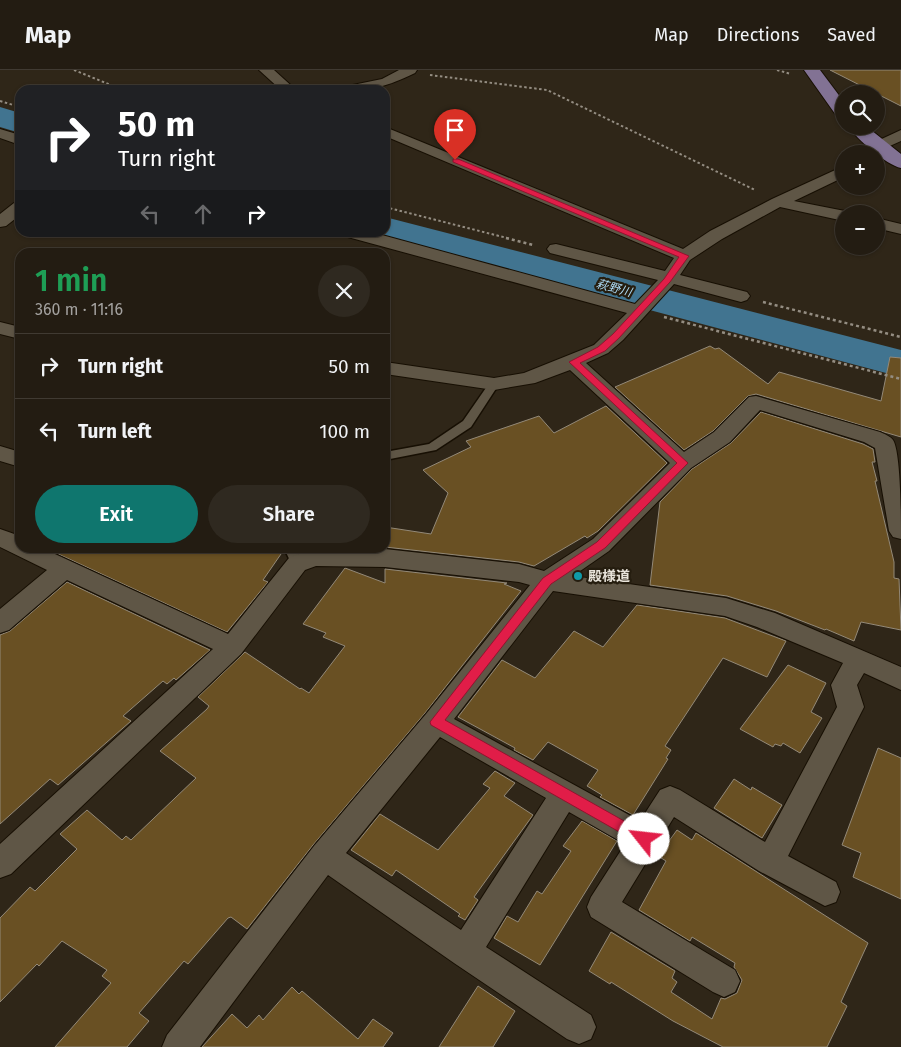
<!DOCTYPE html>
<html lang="en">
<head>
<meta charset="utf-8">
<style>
  :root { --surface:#231c12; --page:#2f2920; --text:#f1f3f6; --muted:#a3a19f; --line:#403a32; --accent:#0f766e }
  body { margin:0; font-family:"Fira Sans","Noto Sans JP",sans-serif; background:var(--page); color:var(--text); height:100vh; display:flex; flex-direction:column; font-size:19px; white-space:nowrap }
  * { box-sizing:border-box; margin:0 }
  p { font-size:16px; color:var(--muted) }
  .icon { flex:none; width:28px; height:28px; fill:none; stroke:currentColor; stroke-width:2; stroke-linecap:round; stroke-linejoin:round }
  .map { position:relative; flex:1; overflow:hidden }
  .sheet { position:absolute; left:15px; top:178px; width:375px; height:305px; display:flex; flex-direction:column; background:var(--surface); border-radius:15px; box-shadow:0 1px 4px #0004,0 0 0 1px var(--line) }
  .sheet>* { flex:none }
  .banner { position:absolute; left:15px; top:15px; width:375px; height:152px; border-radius:15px; box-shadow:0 1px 4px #0004,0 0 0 1px var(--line); background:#202124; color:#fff; overflow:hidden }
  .buttons { position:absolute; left:835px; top:15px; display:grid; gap:10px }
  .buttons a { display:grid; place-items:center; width:50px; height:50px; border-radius:50%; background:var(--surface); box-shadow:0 1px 4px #0004,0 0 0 1px var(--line); font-size:25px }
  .pin { position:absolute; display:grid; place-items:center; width:42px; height:42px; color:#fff; margin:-51px -21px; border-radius:50% 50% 50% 0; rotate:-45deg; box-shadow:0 0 5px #0007 }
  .pin .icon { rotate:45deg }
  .me { position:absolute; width:55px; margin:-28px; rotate:299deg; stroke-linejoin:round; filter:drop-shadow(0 0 4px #0008) }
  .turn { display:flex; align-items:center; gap:18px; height:105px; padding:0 20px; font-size:22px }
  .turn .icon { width:65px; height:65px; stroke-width:2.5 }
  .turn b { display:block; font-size:35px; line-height:42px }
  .lanes { display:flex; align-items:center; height:48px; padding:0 20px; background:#0003; justify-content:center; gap:25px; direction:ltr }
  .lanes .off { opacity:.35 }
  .round { display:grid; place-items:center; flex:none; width:52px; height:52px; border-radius:26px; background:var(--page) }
  .overview { display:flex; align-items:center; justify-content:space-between; height:85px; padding:0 20px }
  h1 { font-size:30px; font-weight:600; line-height:38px; color:#1e9e55 }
  .action { display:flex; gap:10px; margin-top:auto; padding:10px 20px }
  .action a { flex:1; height:58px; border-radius:30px; background:var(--accent); color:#fff; font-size:20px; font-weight:600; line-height:58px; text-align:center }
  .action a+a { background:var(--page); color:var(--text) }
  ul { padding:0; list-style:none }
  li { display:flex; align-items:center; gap:15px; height:65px; padding:0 20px; border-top:1px solid var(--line) }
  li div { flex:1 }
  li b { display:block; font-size:19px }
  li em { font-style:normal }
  header { display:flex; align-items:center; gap:30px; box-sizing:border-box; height:70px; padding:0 25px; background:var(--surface); border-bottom:1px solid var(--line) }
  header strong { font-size:24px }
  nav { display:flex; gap:28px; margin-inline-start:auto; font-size:18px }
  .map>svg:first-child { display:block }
</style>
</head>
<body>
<header>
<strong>Map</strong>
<nav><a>Map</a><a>Directions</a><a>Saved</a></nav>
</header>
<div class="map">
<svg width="901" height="977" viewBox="0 0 901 977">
  <rect width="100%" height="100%" fill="#2f2618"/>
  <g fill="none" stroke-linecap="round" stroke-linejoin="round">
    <path fill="#417490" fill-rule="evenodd" d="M0 37 20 43V63L0 57Z
      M385 147 901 280V307L372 166 369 162H385Z"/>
  </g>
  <path fill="#695023" stroke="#938978" d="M830 0H901V36Z
    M710 276 715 279 719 278 768 314 779 302 881 331 890 287 901 288V367L756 324 748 326 713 361 684 380 615 317Z
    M606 336 667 393 598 461 587 468 585 466 534 496 519 492 385 477V457L431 464 448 423 423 400 471 377 466 371 539 346 554 363Z
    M761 342 863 374 873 379 875 392H872L877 411H875L894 492V508L899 509 901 560 861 552 854 571 826 559 825 560 776 541 727 526 650 515 660 432 692 399 731 373Z
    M58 478H260L281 484 263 510 268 512 227 562 54 482Z
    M345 498 385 513V499L507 513 504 514 521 521 425 643 313 775 247 859 231 847 228 848 188 894 184 891 139 943 149 951 127 977H55L111 913 102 906 107 900 62 871 39 896 37 894 0 932V848L30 817 35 821 77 779 60 764 87 740 122 770 126 766 131 770 196 708 160 681 207 639 209 636 198 627 245 582 300 619 301 618 309 623 345 576 323 567 326 563 303 554Z
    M67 512 210 580 176 610 174 608 167 614 163 611 123 646 131 651 58 715 50 709 0 754V565L10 561Z
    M637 535 725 548 786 571 767 607 723 588 665 676 671 680 666 688 668 689 633 745 600 727 602 725 587 716 598 700 548 672 533 690 514 680 515 678 458 647 502 590 535 608 574 561 603 577Z
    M788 595 826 613 811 642 822 648 800 683 783 673 781 676 775 674 773 677 740 659Z
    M878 678 901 688V829L853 807 861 783 842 775Z
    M495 701 515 713 504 726 533 745 474 827 478 830 465 850 458 846 460 844 396 800 392 806 351 780 380 744 438 780 490 718 483 714Z
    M734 709 751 720 752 717 782 735 762 768 714 738Z
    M582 751 617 771 540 895 494 868 507 846 518 852 537 821 542 824 571 781 563 776Z
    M677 760 692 770 696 763 868 873 841 932 847 936 827 977H723L673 951 611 912 610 914 589 901 611 862 675 901 672 908 677 912 671 922 712 949 721 928 725 929 737 923 742 910 734 897 735 893 692 867 690 871 639 840 666 791 658 786Z
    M478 916 515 941 493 977H439Z
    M292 917 299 924 302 921 358 969 373 949 393 963 383 977H202L232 944 247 958 259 945 263 950Z"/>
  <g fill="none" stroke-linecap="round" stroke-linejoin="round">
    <g stroke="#170f03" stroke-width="3">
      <path id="service" d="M494 311 499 314 471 357 436 380 385 390V382L429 374 463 351 490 312Z
        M284 478H296L303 494 301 497H293Z"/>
    </g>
    <g stroke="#170f03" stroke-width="2">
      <path id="minor" d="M259 0H274L296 20H281Z
        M399 0H417L415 3C386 17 373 20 341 20L343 17 382 9Z
        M385 57 683 179 710 161 772 129 844 96V107L794 131 850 142 851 144H844V151L780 137 722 169 690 190 680 205 747 222 750 226 747 230 741 232 674 214 623 270 608 283 586 293 684 382 714 362 749 327 756 326 880 362C884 364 890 366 893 370 901 382 901 451 901 469L893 467 889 461 875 378 864 372 760 340 730 372 691 398 609 481 573 506 726 528 775 543 901 597V620L864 603 857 615 864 637 788 786 836 812 840 822 836 832 825 836 759 801 674 747 622 832 735 900 740 911 735 922 724 927 713 922 591 847 587 837 591 827 625 774 569 742 486 877 591 945 596 957 591 969 579 974 567 969 454 893 328 805 200 977H162L167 965 314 776 426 644 530 515 519 512 385 497 316 496 305 500 241 584 11 804 0 808V774L213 579 67 510 9 560 0 563V539L47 500 0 477V459L20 466V478H42L228 564 289 488 313 478 385 479 519 494 544 501 593 469 670 393 570 300 535 313 494 320 385 304V292L494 308 524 303 594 275 627 243 344 166 342 162H371L635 234 658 210 550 183 547 179 550 175 556 174 665 201 674 188 385 66ZM553 521 725 546 757 557 843 593 831 615 837 637 765 772 680 720 670 716 660 720 640 751 454 649ZM440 667 546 728 461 860 346 783Z
        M0 59 20 65V75L0 68Z
        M901 60V71L883 79H873L870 76 873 73Z
        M20 132V145L6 156 0 157V144L14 133Z
        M876 148 901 154V164L876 158Z
        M0 252 20 257V269L0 264Z
        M0 376 20 382V397L0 391Z"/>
    </g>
    <g stroke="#170f03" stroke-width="2">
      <path id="primary" d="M804 0H820L844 32V49L838 48Z
        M848 56H866L901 84V98C886 95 857 69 848 56Z"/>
    </g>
    <path stroke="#948d82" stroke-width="2" stroke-dasharray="2.5 2.5" stroke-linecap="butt" d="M74 0 123 20
      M777 0 791 4
      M430 5 547 20 755 120
      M0 31 20 37
      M385 137 511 169"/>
    <path stroke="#948d82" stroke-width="2.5" stroke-dasharray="3 3" stroke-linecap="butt" d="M506 168 533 175
      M763 232 901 267
      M664 247 901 309"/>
    <use href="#service" fill="#5f5646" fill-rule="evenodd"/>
    <use href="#minor" fill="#5f5646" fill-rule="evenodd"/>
    <use href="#primary" fill="#827294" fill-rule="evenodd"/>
  </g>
  <path fill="#e11d48" stroke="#92132f" d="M453 89H458L689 186 670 212 619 268 605 281 580 293 688 393 605 478 551 514 445 650 649 765 651 769 649 774 644 776 431 655 430 652 543 508 597 472 677 393 569 292 598 277 613 264 664 209 679 187 453 92Z"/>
  <circle fill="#0f9aa8" stroke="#251d0f" stroke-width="2" cx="578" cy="506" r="5"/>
  <g text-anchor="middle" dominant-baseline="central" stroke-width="4.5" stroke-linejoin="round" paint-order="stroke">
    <g font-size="12" font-style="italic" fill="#aedcf7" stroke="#251d0f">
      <text transform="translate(614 218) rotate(15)">萩野川</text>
    </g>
    <g font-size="14" font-weight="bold" fill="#e8e3da" stroke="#251d0f" text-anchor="start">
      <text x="588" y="506">殿様道</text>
    </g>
  </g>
</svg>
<div class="buttons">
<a><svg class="icon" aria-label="search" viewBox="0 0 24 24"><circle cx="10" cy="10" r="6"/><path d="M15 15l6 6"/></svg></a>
<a>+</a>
<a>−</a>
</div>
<div class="pin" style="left:455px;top:90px;background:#d93025"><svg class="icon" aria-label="arrive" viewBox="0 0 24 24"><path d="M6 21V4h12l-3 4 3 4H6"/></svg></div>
<svg class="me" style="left:644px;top:769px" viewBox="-20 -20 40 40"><circle r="19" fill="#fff"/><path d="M0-13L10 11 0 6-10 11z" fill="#e11d48"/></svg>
<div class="banner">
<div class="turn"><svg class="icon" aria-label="right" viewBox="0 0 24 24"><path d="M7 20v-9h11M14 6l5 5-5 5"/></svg><div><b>50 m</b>Turn right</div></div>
<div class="lanes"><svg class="icon off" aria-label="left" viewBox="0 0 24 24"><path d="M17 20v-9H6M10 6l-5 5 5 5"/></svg><svg class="icon off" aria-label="ahead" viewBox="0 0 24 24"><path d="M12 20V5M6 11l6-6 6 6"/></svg><svg class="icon" aria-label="right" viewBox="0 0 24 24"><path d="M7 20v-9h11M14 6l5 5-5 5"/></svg></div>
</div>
<section class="sheet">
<div class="overview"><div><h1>1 min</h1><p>360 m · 11:16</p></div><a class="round"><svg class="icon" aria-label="close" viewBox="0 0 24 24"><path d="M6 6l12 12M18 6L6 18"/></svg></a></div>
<ul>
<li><svg class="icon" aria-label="right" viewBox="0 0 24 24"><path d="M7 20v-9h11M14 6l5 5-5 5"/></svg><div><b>Turn right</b></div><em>50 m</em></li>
<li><svg class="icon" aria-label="left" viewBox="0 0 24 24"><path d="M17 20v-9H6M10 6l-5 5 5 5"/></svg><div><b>Turn left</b></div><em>100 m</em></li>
</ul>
<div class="action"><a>Exit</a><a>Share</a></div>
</section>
</div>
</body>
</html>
